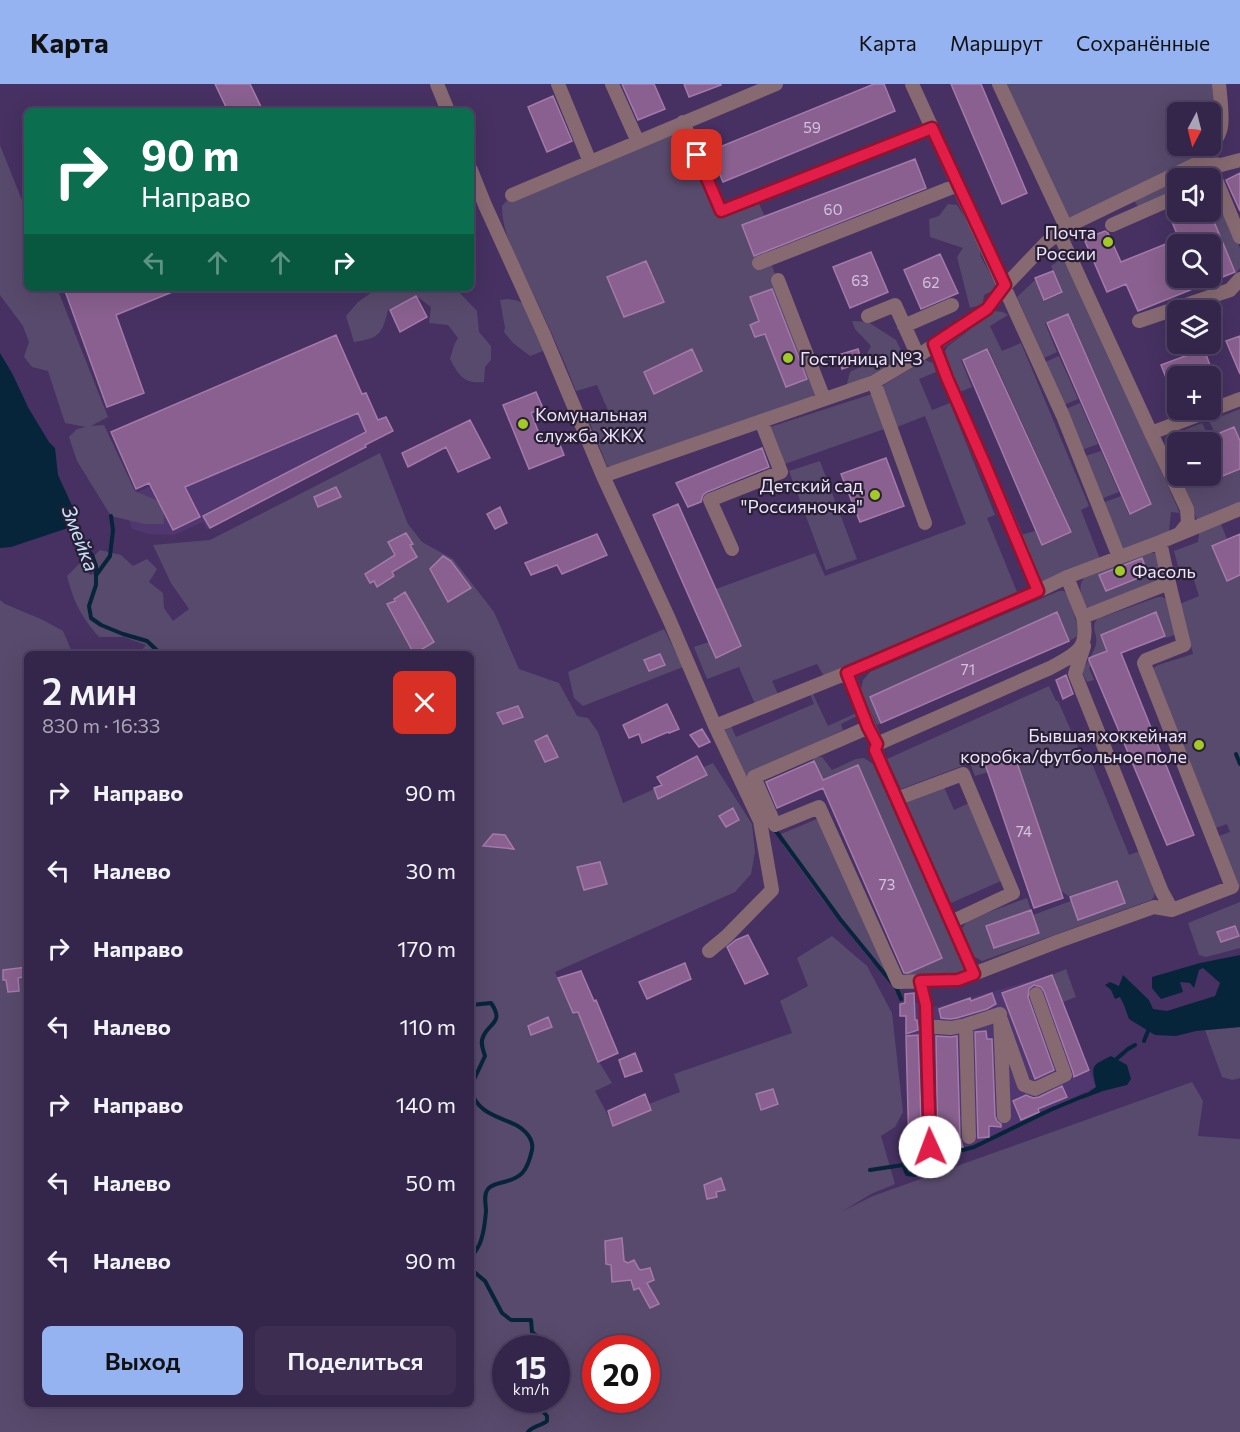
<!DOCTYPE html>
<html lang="ru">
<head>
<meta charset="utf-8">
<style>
  :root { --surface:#34254a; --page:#3c2d51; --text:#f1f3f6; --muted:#a9a5b5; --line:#4e4262; --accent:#95b2f1 }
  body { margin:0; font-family:Commissioner,sans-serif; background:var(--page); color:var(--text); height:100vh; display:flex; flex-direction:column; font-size:22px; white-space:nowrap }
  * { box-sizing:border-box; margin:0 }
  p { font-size:20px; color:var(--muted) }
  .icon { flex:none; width:33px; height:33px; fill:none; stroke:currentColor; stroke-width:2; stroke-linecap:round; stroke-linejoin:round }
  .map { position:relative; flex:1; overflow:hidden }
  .details { position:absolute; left:24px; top:567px; width:450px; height:756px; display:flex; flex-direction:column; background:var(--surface); border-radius:9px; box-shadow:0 6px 24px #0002,0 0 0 2px var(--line) }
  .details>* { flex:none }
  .top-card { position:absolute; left:24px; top:24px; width:450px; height:183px; border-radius:9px; box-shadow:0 6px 24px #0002,0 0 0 2px var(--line); background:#0b6e4f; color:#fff; overflow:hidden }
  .needle { width:39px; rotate:187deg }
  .buttons { position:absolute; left:1167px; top:18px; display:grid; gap:12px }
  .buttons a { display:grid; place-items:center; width:54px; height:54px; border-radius:9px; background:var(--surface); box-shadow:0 6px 24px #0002,0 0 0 2px var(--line); font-size:30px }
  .speed { position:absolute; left:492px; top:1251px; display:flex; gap:12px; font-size:30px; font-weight:700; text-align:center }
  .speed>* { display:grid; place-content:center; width:78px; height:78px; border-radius:50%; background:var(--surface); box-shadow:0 6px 24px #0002,0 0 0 2px var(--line); line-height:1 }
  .speed small { font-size:15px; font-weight:400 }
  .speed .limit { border:9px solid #d22; background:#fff; color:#111 }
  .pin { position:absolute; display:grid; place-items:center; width:51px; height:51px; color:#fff; margin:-26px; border-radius:12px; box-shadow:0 3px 9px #0006 }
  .me { position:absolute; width:66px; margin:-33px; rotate:358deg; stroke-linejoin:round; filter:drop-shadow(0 0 4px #0008) }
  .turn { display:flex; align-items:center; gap:21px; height:126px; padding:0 18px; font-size:27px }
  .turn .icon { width:78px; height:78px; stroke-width:2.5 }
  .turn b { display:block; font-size:42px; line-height:51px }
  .lanes { display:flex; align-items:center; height:57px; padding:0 18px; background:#0003; justify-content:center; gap:30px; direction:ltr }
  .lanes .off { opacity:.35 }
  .round { display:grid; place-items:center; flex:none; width:63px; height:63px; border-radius:9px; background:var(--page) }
  .headline { display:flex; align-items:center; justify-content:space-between; height:102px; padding:0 18px }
  h1 { font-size:36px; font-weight:600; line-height:45px }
  .action { display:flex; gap:12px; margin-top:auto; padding:12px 18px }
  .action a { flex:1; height:69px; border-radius:9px; background:var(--accent); color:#111; font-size:24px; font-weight:600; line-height:69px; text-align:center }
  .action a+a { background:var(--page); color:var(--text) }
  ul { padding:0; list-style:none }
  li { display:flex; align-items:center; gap:18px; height:78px; padding:0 18px }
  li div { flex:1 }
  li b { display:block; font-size:22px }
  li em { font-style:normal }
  header { display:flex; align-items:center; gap:36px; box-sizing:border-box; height:84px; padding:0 30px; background:var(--accent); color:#111 }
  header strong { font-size:28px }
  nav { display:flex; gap:33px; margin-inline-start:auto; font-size:21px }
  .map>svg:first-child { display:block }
</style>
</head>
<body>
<header>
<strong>Карта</strong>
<nav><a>Карта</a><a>Маршрут</a><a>Сохранённые</a></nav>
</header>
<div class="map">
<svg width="1240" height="1348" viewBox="0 0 1240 1348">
  <rect width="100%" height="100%" fill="#463162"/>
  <path fill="#503770" d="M366 309 378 336 386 333 393 347 376 355 364 364 207 445 203 438 174 451 149 450 132 445 122 416 144 405Z
    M1052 891 1096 1003 961 1067 909 1066 905 932H900V920L914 918 937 923Z"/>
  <path fill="#584a6c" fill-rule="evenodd" d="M1000 0H1217L1219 42 1211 60 1210 28H1178V62H1210L1196 78 1067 142Z
    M683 38 721 127 756 113 765 133 743 142 754 172 767 168 820 314 622 382H607L590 339 610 331 597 301 576 307C563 273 547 239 531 205 519 179 502 151 502 122L512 111Z
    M0 61 27 129V204H57L108 333 91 342 104 341 135 407 163 419 164 440H144L111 432 77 377 69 353 77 345 86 343 65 339 48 287 32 283 24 273 29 258 23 242 0 211Z
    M1201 83 1207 94H1178L1177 109 1139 125 1133 114Z
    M1211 111 1217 112 1240 164V184L1236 189 1210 128Z
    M948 120 957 121 978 155 981 173 998 204 984 211 983 220 970 224 957 173 963 164 930 153 929 135 939 132Z
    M1063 174 1111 276 1180 429 1171 428 1169 447 1127 465 1123 466 1102 419 1121 412 1129 431 1152 420 1069 230 1045 239 1057 268 1044 274 1017 213 1035 196 1044 217 1063 209 1051 182Z
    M378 204H455L477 227 479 248 491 262V276L485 283 484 298C464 300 459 292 450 275L454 261 458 254 448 241 429 239 431 223 416 212 388 226C382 250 380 254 354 258L346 232 358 218Z
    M508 215C513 216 518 216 522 219 534 228 542 252 543 267L530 272 513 259 504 248 505 244 500 216Z
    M995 227 1003 228 1008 231 990 242 1002 267 1021 259 1089 422 1081 426 1100 475 1041 499 1021 451 1035 447 1042 462 1072 448 988 264 961 276 972 303 960 308 946 272 945 267 948 262Z
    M852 237 868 238 896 256 903 270 898 279 846 303 850 288 860 283 871 262 855 245Z
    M1059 272 1078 315 1064 321 1045 278Z
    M925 276 933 279 936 288 919 295 932 326 950 319 995 431 987 434 1017 508 824 592 817 580 772 597 778 610 755 620 739 583 707 595 694 563 709 558 717 573 741 562 716 505 815 469 825 492 966 440 925 332 897 343 882 302Z
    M875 309 887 344 782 381 767 344Z
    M1080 319 1098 360 1082 366 1066 325Z
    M1240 325V357L1216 351 1209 337Z
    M1202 339 1209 353 1197 358H1178V392H1205L1208 398 1240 385V423L1199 440 1163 362 1181 355 1179 348Z
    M1101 367 1119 408 1101 415 1085 372Z
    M380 369 408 440 422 458 453 475 494 528 519 585 559 599 577 632 588 634 598 648 623 719 713 679 752 740 755 768 751 790 735 808 555 888 573 929 578 928 596 973 612 999 595 1007 610 1035 680 1008 674 990 792 949 780 917 808 902 797 874 832 852 867 882 892 929 903 1028 895 1043 881 1052 895 1100 871 1110 843 1127 873 1112 1192 998 1203 1017 1198 1052 1240 1055V1348H0V516L5 520 43 536 63 547 73 570H27V1320H471V570H138L146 561 124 553H99C81 532 74 519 67 492L81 478 90 491 100 488 94 472 100 466 121 471 133 482 147 475 157 485 149 498 163 509 164 524 173 537 189 525 171 499 153 461 210 456ZM506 1264H556V1316H506ZM596 1264H646V1316H596Z
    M820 377 857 475 826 486 789 387Z
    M1221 440 1227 455 1212 462 1227 497 1240 491V803L1236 805 1216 753 1230 748 1227 740 1213 745 1152 585 1158 581 1193 570 1180 520 1199 512 1190 483 1179 486 1174 467 1198 458 1199 449Z
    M1151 468 1157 470 1161 494 1159 499 1090 525 1085 522C1082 512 1077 503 1084 494Z
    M1059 507H1064L1068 510 1080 551 1069 557 1058 528 870 613 881 639 877 641 861 606 863 596 870 588Z
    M1158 513H1162L1166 515 1177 550 1166 554 1165 552 1156 529 1101 550 1107 567 1089 584 1094 596 1087 598 1082 588C1086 579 1094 569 1096 560 1098 549 1090 545 1097 535Z
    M664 545 683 583 583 622 574 614 568 588Z
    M1049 602 1056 617H1058L1083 674 1089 672 1129 771 1140 767 1155 807 1154 813 1151 816 982 877 973 872 962 844 968 836 1027 814 1031 826 986 842 994 864 1039 849 1033 831 1071 817 1078 836 1125 819 1117 797 1070 813 1061 807 1012 664 983 674 988 688 975 692 970 679 901 705 887 675Z
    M810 610H813L828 642 856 629 857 632 841 640 843 646 750 689 757 723 724 647 731 642 736 653 814 620Z
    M812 673H822L832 686 856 675 864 674 873 680 965 886C946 895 924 893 904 890L942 873 858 681 823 696Z
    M944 703 954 726 969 719 1001 797 951 819 904 719Z
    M817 735 890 887 886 889 871 877 823 816 783 761 781 750Z
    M1240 818V864L1206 873 1199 871 1188 839Z
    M1066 885 1076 913 1063 918 1052 891Z
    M1240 943V994L1232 996 1222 993 1205 946Z"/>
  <path fill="#07253a" d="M0 269 12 289 29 325 49 358 55 364 58 391 75 428 68 444 11 463 0 464Z
    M1240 871V943L1196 947 1176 952 1155 951 1129 935 1124 921 1120 913 1115 915 1111 906 1105 901 1110 898 1119 902 1123 891 1149 916 1153 925 1167 927 1215 912 1220 899 1203 884 1199 886 1194 904 1190 899 1180 898 1183 908 1161 915 1152 904V893L1200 879Z
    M1111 972 1127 981 1131 995 1127 1001 1103 1007 1082 1015V1013L1096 1003C1091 981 1091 982 1111 972Z"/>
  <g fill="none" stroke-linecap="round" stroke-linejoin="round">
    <path stroke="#07253a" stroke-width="4" d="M73 424 75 428 73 440 82 459 92 471 96 482V501L89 522 91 534 101 541 123 550 147 557 161 570
      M97 490 110 472 113 446 111 432
      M1236 670 1240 680
      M773 743 840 835 897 905 901 915
      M471 921 491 919C505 939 488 939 483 953 480 959 483 965 485 972L471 1002
      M1144 957 1148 947
      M1114 977 1128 965 1135 961
      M471 1006C477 1029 497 1032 516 1041 525 1046 534 1055 532 1066 527 1088 522 1094 500 1099 496 1100 491 1101 488 1105 483 1111 486 1120 486 1127 485 1138 484 1153 478 1163 476 1167 473 1170 471 1174
      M911 1070 955 1068 974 1063 1050 1026 1086 1011
      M870 1086 903 1081 907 1090 915 1091 919 1082 916 1075 912 1073 911 1070
      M471 1183 473 1187 485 1197 502 1229 511 1236H531L532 1248 542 1256 546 1264
      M528 1348C532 1342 541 1342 547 1337V1332L538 1322 536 1316"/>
  </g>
  <path fill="#89608f" stroke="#a47aaa" stroke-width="1.5" d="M215 0H250L263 27H228Z
    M622 0H654L665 25 638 36Z
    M684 0H721V1L689 13Z
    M874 0H884L895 27 723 98 710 67Z
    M951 0H981L1027 109 1002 120Z
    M553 12 572 57 547 68 528 23Z
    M915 75 926 104 754 172 742 141Z
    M1240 89V127L1226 96Z
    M1168 128H1210L1235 188 1138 227 1126 200 1107 208 1084 155 1105 147 1108 149 1121 178 1178 155V194H1210V160H1181Z
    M871 168 888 208 850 224 833 183Z
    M940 170 958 209 921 225 904 186Z
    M646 177 664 218 624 233 607 193Z
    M1053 187 1062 208 1044 216 1035 194Z
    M64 204H182L116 231 144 309 107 323Z
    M772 205 807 295 786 303 765 250 755 253 750 241 759 237 750 213Z
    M416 212 427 233 400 248 390 226Z
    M1068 230 1151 420 1130 430 1047 239Z
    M336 251 362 310 366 309 378 336 386 333 393 347 365 361 366 363 210 444 203 432 366 348 358 329 185 403 200 433 173 446 149 399 136 405 111 348Z
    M1240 252V290L1226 257Z
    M692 265 702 287 654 310 644 288Z
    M858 265 862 278 842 285 838 271Z
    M987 265 1071 448 1042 461 963 276Z
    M1204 265 1214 292H1178L1177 321 1161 281Z
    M536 308 543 324 531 329 542 357 556 351 564 371 529 385 503 321Z
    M470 336 490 374 458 388 446 363 408 383 402 369Z
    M1234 343 1240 357V385L1210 397V353Z
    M762 364 769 383 707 408 703 411 701 418 688 423 676 399Z
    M886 374 904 422 860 438 841 390Z
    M336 403 341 413 318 423 314 413Z
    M678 420 741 562 716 574 653 431Z
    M500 423 507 439 495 445 487 430Z
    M406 449 413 460 410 461 417 473 392 488 394 492 377 503 374 497 370 499 365 490 395 471 388 458Z
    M597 450 607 471 562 490 557 481 531 491 525 479Z
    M1240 450V491L1227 497 1212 462Z
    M443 472 451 477 471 504 448 518 430 485Z
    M1142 474 1148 490 1106 507 1099 491Z
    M405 508 434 558 414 570 387 520 395 517 394 515Z
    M1057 528 1069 557 881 639 870 613Z
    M1156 528 1165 552 1121 569 1194 751 1167 761 1089 576V574L1107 567 1101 551Z
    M660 570 665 581 649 587 644 576Z
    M1066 591 1073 610 1063 615 1056 596Z
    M667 620 679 645 669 649 668 648 642 659 639 650 629 654 623 641Z
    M518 622 523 633 503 640 497 629Z
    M702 645 710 658 699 663 690 651Z
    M547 651 558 673 545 678 535 657Z
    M1012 664 1063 814 1034 824 983 674Z
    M697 672 707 691 658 715 654 704 662 701 657 693Z
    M814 677 823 696 858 681 942 874 908 889H904L823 704 777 724 766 698Z
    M733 724 739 736 726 743 719 732Z
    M493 750 505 751 514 765 483 762Z
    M600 778 607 800 584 806 577 783Z
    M1117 797 1125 819 1078 836 1070 813Z
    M1031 826 1039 849 994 864 986 842Z
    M1235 842 1239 852 1221 858 1217 848Z
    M748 851 768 890 745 900 727 863 736 856Z
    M685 879 691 895 647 915 639 898Z
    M27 883V892L18 894 19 907 8 908 6 896H3V886Z
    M581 887 594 917 596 916 618 969 598 978 578 928 573 929 558 894Z
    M1052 891 1089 986 1074 993 1073 988 1044 907 1041 903 1034 901 1029 905 1028 913 1054 986 1035 995 1002 909Z
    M914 909 915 936H917L918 946 906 950V932H900V920L905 919V910Z
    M992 909 996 920 987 925 957 934 950 935 941 934 939 925 970 914 971 917Z
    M548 933 552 943 531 951 528 942Z
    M986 947 987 955H992L995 1032 997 1037 1001 1040V1043L989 1042V1053L978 1054 975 948Z
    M918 951 922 1066H909L906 952Z
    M936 952 951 953 957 952 960 1053 963 1063 938 1065Z
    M635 969 642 987 625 993 619 976Z
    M1062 1002 1067 1013 1038 1025 1039 1028 1021 1036 1013 1017 1026 1011 1033 1014 1039 1013Z
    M773 1005 778 1020 761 1026 756 1010Z
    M645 1010 651 1026 613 1042 608 1027Z
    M721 1094 725 1106 716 1108 717 1113 707 1115 704 1101Z
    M622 1154 624 1177 628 1179 634 1176 639 1185 641 1186 650 1184 654 1196 647 1199 659 1220 650 1224 639 1204 634 1206 631 1196 612 1198 611 1181 606 1180 605 1157Z"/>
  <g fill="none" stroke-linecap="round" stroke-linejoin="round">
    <path stroke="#876a71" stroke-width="14" d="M437 0 448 27
      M558 0 590 78
      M612 0 638 58
      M912 0 1063 332 1119 473
      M999 0 1066 143
      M683 38 721 127 932 44
      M1204 79 1221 81 1240 76
      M1209 79 1240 153
      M471 86 485 121 544 251 603 392 669 535 715 642 760 737 772 806 727 852 709 867
      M512 111 776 0
      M1112 141 1178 112
      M1059 149 1151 349 1187 425 1188 439 1180 449
      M759 179 958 101
      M778 196 824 315
      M868 232 895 221 918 272
      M1139 237 1230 206 1240 195
      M904 242 952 221
      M934 260C966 344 1006 424 1038 507L1067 493 1083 533
      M874 298 925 439
      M1151 349 1240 315
      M603 392 874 298 918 272 987 225 1005 202 1046 159 1066 143 1198 79C1206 69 1218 57 1221 43 1223 33 1220 10 1219 0
      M1160 458 1169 499
      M732 465 710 416 781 388 761 337
      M1067 493 1160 458 1240 425
      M1169 499 1184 561 1146 576 1144 579 1145 582 1232 803 1172 826 1154 823 1059 857 958 896 898 898 819 723 775 741 754 693 869 643 877 660 1050 584C1075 570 1090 566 1083 533Z
      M1084 562 1075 590 1162 808 1172 826
      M847 589 869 643
      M715 642 847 589 1038 507
      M877 660 875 666 974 890
      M896 715 963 690 1013 809 951 838
      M920 897 926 921 930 1063
      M1000 933 1024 1001 1035 1005 1065 991 1036 910
      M966 941 1000 930 1004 1032
      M926 942 951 944 966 941 969 1053"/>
  </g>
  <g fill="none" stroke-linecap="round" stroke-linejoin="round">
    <g stroke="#92132f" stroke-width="15">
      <path id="route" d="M697 71 721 127 932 44 1005 201 987 225 934 260 947 294 986 383 1038 507 847 589 868 643 877 660 875 666 974 890 958 896 920 897 926 921 930 1063"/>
    </g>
    <use href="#route" stroke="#e11d48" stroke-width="10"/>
  </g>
  <g fill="#a3c926" stroke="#281f35" stroke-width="2">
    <circle cx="1108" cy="158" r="6"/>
    <circle cx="788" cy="274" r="6"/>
    <circle cx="523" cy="340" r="6"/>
    <circle cx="875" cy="411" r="6"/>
    <circle cx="1120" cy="487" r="6"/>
    <circle cx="1199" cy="661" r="6"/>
  </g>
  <g text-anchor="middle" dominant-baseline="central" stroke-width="4.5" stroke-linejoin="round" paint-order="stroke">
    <g font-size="15" fill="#d3c2e0">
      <text x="812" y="43">59</text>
      <text x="833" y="125">60</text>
      <text x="860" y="196">63</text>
      <text x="931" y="198">62</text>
      <text x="968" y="585">71</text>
      <text x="1024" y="747">74</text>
      <text x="887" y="800">73</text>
    </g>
    <g font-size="18" fill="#ece3fb" stroke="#281f35" text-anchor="end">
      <text x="1096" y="148">Почта<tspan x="1096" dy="21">России</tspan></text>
      <text x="800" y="274" text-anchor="start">Гостиница №3</text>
      <text x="535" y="330" text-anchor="start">Комунальная<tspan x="535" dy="21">служба ЖКХ</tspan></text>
      <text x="863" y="401">Детский сад<tspan x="863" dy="21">"Россияночка"</tspan></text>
      <text x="1132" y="487" text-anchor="start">Фасоль</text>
      <text x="1187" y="651">Бывшая хоккейная<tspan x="1187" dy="21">коробка/футбольное поле</tspan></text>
    </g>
    <g font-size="20" font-style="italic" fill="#c5e3fc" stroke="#281f35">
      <text transform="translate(81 454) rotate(69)">Змейка</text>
    </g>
  </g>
</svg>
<div class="buttons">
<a><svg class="needle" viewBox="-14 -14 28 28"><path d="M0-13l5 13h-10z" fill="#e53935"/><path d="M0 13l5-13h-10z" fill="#a9a5b5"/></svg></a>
<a><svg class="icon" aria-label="sound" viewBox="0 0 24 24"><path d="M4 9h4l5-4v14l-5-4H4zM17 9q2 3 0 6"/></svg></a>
<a><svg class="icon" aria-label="search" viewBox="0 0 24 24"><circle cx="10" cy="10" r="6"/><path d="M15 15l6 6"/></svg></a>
<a><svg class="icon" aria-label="layers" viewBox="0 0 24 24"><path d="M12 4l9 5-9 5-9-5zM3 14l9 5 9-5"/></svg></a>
<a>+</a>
<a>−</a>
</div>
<div class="speed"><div>15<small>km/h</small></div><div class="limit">20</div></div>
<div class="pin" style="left:697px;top:71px;background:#d93025"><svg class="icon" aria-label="arrive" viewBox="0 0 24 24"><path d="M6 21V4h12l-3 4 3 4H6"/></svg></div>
<svg class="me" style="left:930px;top:1063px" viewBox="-20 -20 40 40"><circle r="19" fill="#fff"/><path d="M0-13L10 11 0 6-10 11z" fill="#e11d48"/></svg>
<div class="top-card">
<div class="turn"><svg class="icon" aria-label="right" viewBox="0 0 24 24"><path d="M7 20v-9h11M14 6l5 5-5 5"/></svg><div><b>90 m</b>Направо</div></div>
<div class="lanes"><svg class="icon off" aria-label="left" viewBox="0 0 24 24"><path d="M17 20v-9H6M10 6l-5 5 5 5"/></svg><svg class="icon off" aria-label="ahead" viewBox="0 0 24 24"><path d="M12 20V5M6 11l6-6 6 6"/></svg><svg class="icon off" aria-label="ahead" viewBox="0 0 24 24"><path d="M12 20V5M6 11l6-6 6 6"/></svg><svg class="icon" aria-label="right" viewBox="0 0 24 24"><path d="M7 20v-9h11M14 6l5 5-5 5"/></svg></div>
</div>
<section class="details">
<div class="headline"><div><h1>2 мин</h1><p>830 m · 16:33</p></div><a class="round" style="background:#d93025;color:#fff"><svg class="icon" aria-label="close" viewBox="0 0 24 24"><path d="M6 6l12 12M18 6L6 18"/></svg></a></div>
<ul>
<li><svg class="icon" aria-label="right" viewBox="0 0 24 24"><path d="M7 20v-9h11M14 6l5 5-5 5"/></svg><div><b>Направо</b></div><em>90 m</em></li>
<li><svg class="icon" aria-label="left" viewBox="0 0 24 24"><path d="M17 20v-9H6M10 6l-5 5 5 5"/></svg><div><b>Налево</b></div><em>30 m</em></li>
<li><svg class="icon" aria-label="right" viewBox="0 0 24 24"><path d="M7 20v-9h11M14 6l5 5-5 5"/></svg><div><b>Направо</b></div><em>170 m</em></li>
<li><svg class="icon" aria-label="left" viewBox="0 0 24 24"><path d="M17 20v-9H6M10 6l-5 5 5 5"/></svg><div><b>Налево</b></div><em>110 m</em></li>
<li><svg class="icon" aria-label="right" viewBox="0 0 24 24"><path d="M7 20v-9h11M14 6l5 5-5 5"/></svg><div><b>Направо</b></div><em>140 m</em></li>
<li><svg class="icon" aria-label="left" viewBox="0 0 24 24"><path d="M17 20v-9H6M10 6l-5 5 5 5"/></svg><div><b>Налево</b></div><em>50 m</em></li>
<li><svg class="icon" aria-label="left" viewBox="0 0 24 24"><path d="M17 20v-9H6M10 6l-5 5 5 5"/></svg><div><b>Налево</b></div><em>90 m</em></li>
</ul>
<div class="action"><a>Выход</a><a>Поделиться</a></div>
</section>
</div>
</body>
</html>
